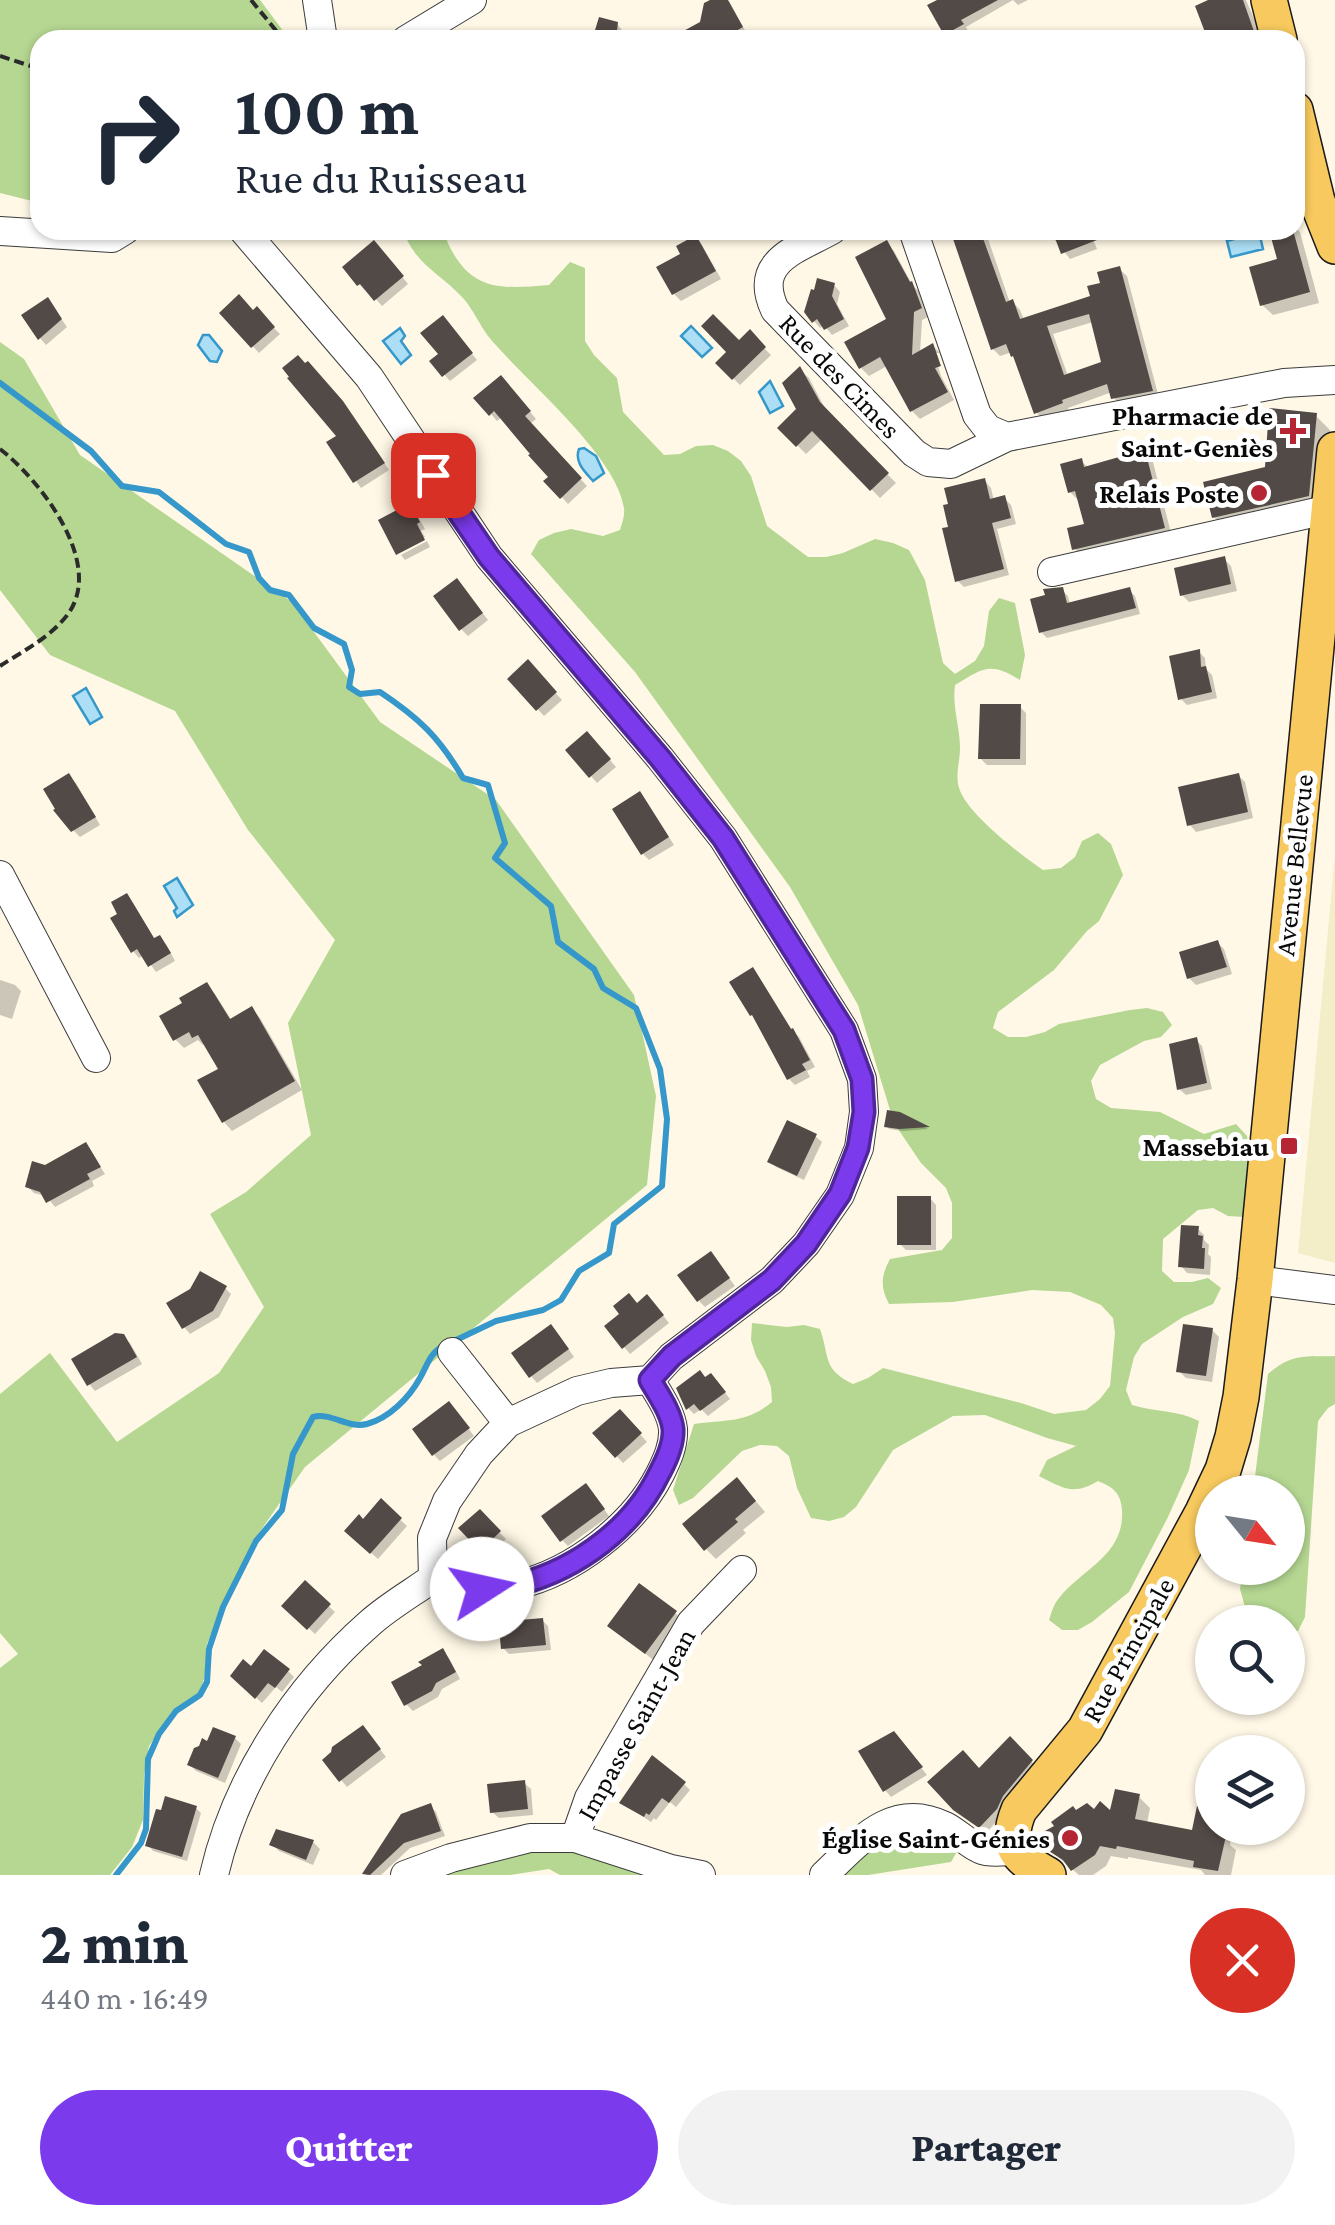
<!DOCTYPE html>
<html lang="fr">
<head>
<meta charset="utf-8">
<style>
  :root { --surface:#fff; --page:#f2f2f3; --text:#1f2937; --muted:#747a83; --accent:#7c3aed }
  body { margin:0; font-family:"Crimson Pro",serif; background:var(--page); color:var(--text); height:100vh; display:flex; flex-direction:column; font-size:38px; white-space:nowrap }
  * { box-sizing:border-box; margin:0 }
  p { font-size:32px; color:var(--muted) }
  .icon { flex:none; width:55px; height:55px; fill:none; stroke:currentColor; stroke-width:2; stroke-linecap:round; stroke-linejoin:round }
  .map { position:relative; height:1875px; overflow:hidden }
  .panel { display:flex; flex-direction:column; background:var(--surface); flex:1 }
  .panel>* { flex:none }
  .banner { position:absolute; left:30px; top:30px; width:1275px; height:210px; border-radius:30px; box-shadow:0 2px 8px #0004; background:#fff; color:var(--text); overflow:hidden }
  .needle { width:65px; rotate:120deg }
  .controls { position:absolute; left:1195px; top:1475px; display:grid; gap:20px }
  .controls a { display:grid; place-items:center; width:110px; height:110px; border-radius:50%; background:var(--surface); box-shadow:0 2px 8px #0004; font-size:50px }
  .pin { position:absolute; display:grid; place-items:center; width:85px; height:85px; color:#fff; margin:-42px; border-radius:20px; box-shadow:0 5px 15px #0006 }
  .me { position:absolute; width:110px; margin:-55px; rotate:80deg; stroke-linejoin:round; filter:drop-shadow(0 0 8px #0008) }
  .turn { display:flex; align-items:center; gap:35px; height:210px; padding:0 40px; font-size:45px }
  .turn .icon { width:130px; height:130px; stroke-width:2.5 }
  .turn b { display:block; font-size:70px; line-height:85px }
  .round { display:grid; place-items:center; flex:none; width:105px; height:105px; border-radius:52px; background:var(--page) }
  .overview { display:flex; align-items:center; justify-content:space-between; height:170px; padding:0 40px }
  h1 { font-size:60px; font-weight:800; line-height:75px }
  .button { display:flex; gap:20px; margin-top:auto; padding:20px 40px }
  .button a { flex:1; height:115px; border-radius:60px; background:var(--accent); color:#fff; font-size:40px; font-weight:800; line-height:115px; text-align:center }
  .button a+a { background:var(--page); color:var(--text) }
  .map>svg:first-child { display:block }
</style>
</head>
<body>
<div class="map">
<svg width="1335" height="1875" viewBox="0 0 1335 1875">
  <rect width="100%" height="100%" fill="#fff8e6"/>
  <path fill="#f3edc8" d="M1335 855V1263L1298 1253Z"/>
  <path fill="#b5d792" d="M0 0H260L290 40H40V203L0 193Z
    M403 230H452L447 241C470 292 500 289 549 285L570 262 585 268V341L594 355 617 378 623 412 664 455 680 454 696 446 713 445 728 451 741 461 751 476 767 526 808 557H826L843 553 875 539 893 543 909 550 925 580 943 663 955 674 975 661 984 646 989 611 999 598 1015 603 1025 655 1020 680C990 661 983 668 955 685 952 707 960 727 960 748 960 762 955 774 959 788 967 814 1020 854 1043 870L1061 868 1075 857 1082 841 1098 833 1111 844 1123 875 1099 921 1087 931 1054 970 998 1012 993 1028 1008 1037H1026L1045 1032 1059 1024 1130 1010 1147 1008 1163 1012 1172 1025 1161 1037 1144 1041 1100 1065 1091 1081 1096 1099 1111 1108 1160 1112 1204 1134 1236 1124 1247 1136 1251 1169 1244 1217 1228 1216 1213 1208 1198 1210 1163 1239 1162 1271 1174 1282H1192L1208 1278 1221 1288 1213 1304 1183 1317 1142 1344 1134 1357 1126 1390 1132 1405C1155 1412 1178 1410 1199 1421L1189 1470 1168 1517 1129 1592 1092 1622 1078 1630H1062L1049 1620C1052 1612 1053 1605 1059 1598 1082 1569 1125 1555 1122 1510 1121 1493 1113 1487 1098 1481 1073 1496 1063 1488 1039 1476L1047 1460 1076 1446 1047 1438 985 1415 953 1416 893 1450 856 1507 844 1517 829 1521 811 1518 797 1488 789 1456 777 1446 760 1445 742 1451 693 1498 679 1505 673 1490 694 1424C726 1419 745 1424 772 1402L771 1387 765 1371 756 1356 751 1340 752 1323 787 1327 804 1325 820 1329C830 1357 822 1369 853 1384L868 1378 883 1368 1021 1403 1054 1414 1086 1410 1100 1399 1110 1386 1115 1333 1113 1318 1101 1305 1070 1292 1032 1290 953 1302 889 1304C880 1287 881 1276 890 1259L942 1250 952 1238V1203L946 1188 921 1163 894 1123 858 1005 790 887 635 672 531 554 539 540 554 533 571 529 603 536 620 530C622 523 625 516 624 508 616 454 524 380 488 336 479 324 473 309 463 298 439 272 416 266 403 230Z
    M0 342 24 359 80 455 292 602 380 722 496 800 634 995 656 1096 647 1185 305 1467 254 1540 231 1586 207 1644 205 1674 201 1691 171 1713 149 1746 144 1775 143 1820 132 1847 110 1875H0V1668L18 1654 0 1633V1394L50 1353 117 1442 219 1373 264 1307 210 1214 246 1192 311 1135 288 1023 335 940 248 830 175 711 50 655 0 590Z
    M1335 1356V1404L1328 1408 1318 1421 1305 1617 1298 1631 1288 1634V1622H1249L1240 1589 1243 1568H1288V1492H1253L1268 1374C1292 1353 1305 1357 1335 1356Z
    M919 1832 961 1845 951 1862 868 1875H836L871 1840Z
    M562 1842 664 1875H560L549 1869 510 1875H434Z"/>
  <path fill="#acdef5" stroke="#3597ca" stroke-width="2.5" d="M1259 232 1263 249 1231 257 1227 241Z
    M691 326 712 348 702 357 681 336Z
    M400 328 405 336 401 341 411 355 401 364 383 341Z
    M203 335H209L222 351 217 362 210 361 198 345Z
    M770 381 783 406 770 413 759 392Z
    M584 448 596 456 604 473 593 481C585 472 574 462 579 449Z
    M86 688 102 717 90 724 73 696Z
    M177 878 193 905 177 917 174 911 177 908 164 886Z"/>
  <path fill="#0003" fill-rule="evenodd" d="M715 0 729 1 747 34 735 40H689L702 23Z
    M942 0H1028L1018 5 1013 0 966 27 968 31 952 40 946 34Z
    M1215 0H1246L1263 40H1211Z
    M617 24 622 30 621 40H585L584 38 598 29Z
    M1295 228 1300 232 1319 303 1273 315 1262 305 1280 261 1271 230H1295Z
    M761 230H794L791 231 789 240Z
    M948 230H985L1010 303 1013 302 1020 310 1024 320 1093 298 1119 269 1127 276 1159 398 1121 405 1114 398 1112 392 1068 408 1069 410 1044 420 1036 412 1012 352 1000 356 993 349 955 238ZM1093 322 1104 363 1068 376 1053 334Z
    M1051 230H1089L1097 249 1070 259 1054 239Z
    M695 238 702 245 721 279 681 301 674 294 683 255Z
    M886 243 894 251 913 286 920 292 928 317 922 320 920 353 933 346 941 354 947 374 940 353H934L941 376 954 400 920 419 912 411 887 366 869 376 861 368 889 320Z
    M380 249 408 284 382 306 367 289 365 290 359 284Z
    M834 285 840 292 837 304 849 326 832 335 824 325 820 328 814 321Z
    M48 300 67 327 46 345 40 338Z
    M256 310 280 334 259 353 223 313H253Z
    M448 324 477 360 450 381 433 362 441 355Z
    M749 333 771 355 740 385 718 363Z
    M800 370 809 378 828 414 896 483 880 498 822 439 806 454 780 428 799 410Z
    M508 385 536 419 530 424 587 486 568 504 547 481 551 477 502 417 497 421 491 414Z
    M349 411 389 470 361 488 329 443 340 436Z
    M1315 415 1330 430 1323 510 1228 531 1214 517 1268 469Z
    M1144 453 1153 462 1172 537 1083 557 1074 548 1087 526 1079 501 1070 492 1081 461 1089 468Z
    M985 481 991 488 994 501 1004 498 1011 505 1016 524 997 529 1009 575 964 587 957 580 951 529Z
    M410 506 416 513 425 529 421 531 425 537 397 551Z
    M427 541 430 547 405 560 401 555Z
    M1224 559 1231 566 1237 591 1189 602 1182 595Z
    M463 588 488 620 468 636 461 629Z
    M1062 590 1068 596 1070 604 1129 590 1135 596 1140 614 1047 638 1041 632Z
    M1199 652 1205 658 1206 669 1212 675 1217 698 1187 705 1181 699Z
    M528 663 562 700 544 716 510 679Z
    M1020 707 1026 713V765H987L980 758Z
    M594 741 616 767 597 783 591 776Z
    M1239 776 1245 782 1253 818 1196 832 1190 825Z
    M69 777 76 783 100 825 80 837 73 830Z
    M646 801 674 845 649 860 643 854Z
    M126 896 133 903 155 940 159 938 166 944 175 961 156 972 144 955 139 958 133 951 120 915Z
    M1218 943 1224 949 1232 974 1196 985 1189 978Z
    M753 970 759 977 792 1030 799 1037 815 1067 807 1071 810 1077 795 1085 789 1079Z
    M0 980 15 985 21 991 12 1019 0 1015Z
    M206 985 215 994 232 1021 252 1009 260 1018 302 1090 232 1131 224 1122 221 1070 206 1043 203 1045 198 1040 184 1048 175 1039 186 1004Z
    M1196 1040 1202 1046 1212 1089 1186 1095 1179 1089Z
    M900 1114 928 1129 903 1131 889 1129 887 1126Z
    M815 1136 822 1142 804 1180 776 1167 770 1161Z
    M86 1145 105 1174 92 1181 94 1186 55 1207 46 1196 34 1193 28 1187 45 1167Z
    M930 1198 936 1205V1250H906L900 1244Z
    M1198 1229 1204 1235V1240L1209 1245 1208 1254 1211 1257 1210 1275 1187 1273 1181 1266Z
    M717 1261 735 1286 705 1307 698 1300Z
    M225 1288 231 1294 219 1317 190 1334 184 1327Z
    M654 1304 669 1323 630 1354 624 1347 637 1305Z
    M1212 1330 1219 1337 1212 1382 1186 1378 1179 1371Z
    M558 1334 574 1357 537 1383 531 1376Z
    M122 1336 130 1343 142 1364 95 1391 89 1384Z
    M706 1380 717 1382 730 1399 708 1416 701 1409 694 1414 688 1408Z
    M455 1411 474 1436 440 1461 434 1455Z
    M620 1412 647 1442 623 1463 596 1434Z
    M747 1491 765 1512 743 1530 746 1533 716 1559 706 1549Z
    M592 1492 609 1516 568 1546 562 1540Z
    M381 1502 407 1526 378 1559 347 1531 363 1522Z
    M479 1512 506 1539 488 1556 462 1528Z
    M305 1584 335 1612 315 1634 285 1606Z
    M675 1613 686 1623 657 1663 611 1626Z
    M519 1618 523 1622 542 1620 548 1626 551 1650 509 1654 503 1648Z
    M442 1651 449 1658 460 1679 442 1689 438 1697 413 1711 406 1704 425 1666Z
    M251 1669 288 1671 294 1677 282 1692 276 1687 262 1703 233 1676Z
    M369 1735 386 1757 347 1787 341 1780Z
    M235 1738 241 1744 225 1783 196 1771 190 1765 209 1744Z
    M1010 1740 1037 1767 1002 1815 988 1831 954 1808 980 1771Z
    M900 1741 927 1775 891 1797 885 1790Z
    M524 1783 531 1789 533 1815 499 1818 492 1812Z
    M684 1784 690 1790 676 1807 670 1802 656 1820 654 1818 651 1822 622 1802Z
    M1139 1797 1150 1808 1147 1823 1194 1832 1198 1808 1212 1811V1828H1232L1230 1845 1236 1850 1231 1875H1205L1201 1870 1128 1857V1859L1111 1856 1106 1866 1093 1875H1079L1044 1845 1076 1813 1112 1815Z
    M430 1806 436 1812 445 1836 410 1848 381 1875H366Z
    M196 1808 201 1813 187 1861 153 1851 148 1845Z
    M313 1842 320 1849 313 1865 279 1851 272 1844Z"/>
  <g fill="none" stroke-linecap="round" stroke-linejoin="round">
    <path stroke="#3597ca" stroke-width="6" d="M0 383 91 451 122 486 159 492 226 544 249 552 259 578 270 590 289 595 314 628 344 644 352 670 349 687 360 694 380 692C419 718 439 737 463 778L488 785 505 843 495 858 551 906 558 942 594 969 603 988 636 1008 660 1069 667 1119 662 1186 614 1224 609 1253 579 1271 561 1300 543 1310 496 1321 454 1341
      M116 1875 141 1843 146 1829 148 1759 159 1734 176 1711 200 1695 207 1682 209 1649 223 1607 256 1541 282 1510 293 1454 313 1417C331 1412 348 1429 367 1424 389 1418 409 1398 420 1378 427 1366 430 1353 442 1347"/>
  </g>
  <path fill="#524a46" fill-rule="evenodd" d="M710 0H728L743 27 720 40H667L700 22 704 3Z
    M937 0H998L961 20 964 24 944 35 927 5Z
    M1208 0H1243L1257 40H1208L1195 6Z
    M599 17 618 22 616 40H592Z
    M950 230H980L1006 302 1013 299 1020 319 1090 296 1087 286 1100 283 1097 272 1120 266 1153 391 1111 399 1107 384 1062 400 1063 403 1034 414 1013 356 1011 357 1006 344 991 350ZM1089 314 1101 362 1064 375 1047 326Z
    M1052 230H1120V231L1061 254Z
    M1269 230H1293L1310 292 1260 306 1249 267 1277 259Z
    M696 235 716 271 672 295 656 267 680 254 676 246Z
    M374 240 404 276 374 301 360 284 357 286 342 267Z
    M887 240 910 282 912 281 922 308 914 312 912 355 933 343 941 366 935 368 948 392 910 412 880 357 859 369 844 342 886 319 855 257Z
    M817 278 835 283 832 296 844 319 824 330 817 319 812 323 804 312 811 289 814 290Z
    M239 294 253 310 257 306 275 327 251 348 219 313Z
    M48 297 62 319 38 340 21 315Z
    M713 314 739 340 750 329 766 347 732 380 715 363 726 352 701 326Z
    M443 315 473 353 442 377 429 361 438 354 420 333Z
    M298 355 305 363 308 361 343 401 385 463 353 483 326 442 336 436 287 378 289 377 282 368Z
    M800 366 820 402 889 473 870 491 812 431 796 447 777 428 796 409 782 383Z
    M501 375 531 411 525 416 582 478 560 499 543 481 548 477 528 455 530 454 494 411 489 416 473 398Z
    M1269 408 1317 413 1309 496 1212 518 1203 482 1265 467Z
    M1145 450 1165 528 1072 550 1067 528 1084 524 1075 491 1068 493 1060 464 1082 458 1084 467 1119 457 1118 455Z
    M985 478 990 499 1005 495 1011 518 992 523 1004 569 955 582 942 528 948 527 943 505 948 504 944 488Z
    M410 503 420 522 417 524 425 540 396 555 378 520Z
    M1225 556 1231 584 1180 596 1174 568Z
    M457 578 483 613 459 631 433 596Z
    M1063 587 1067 603 1130 587 1136 608 1039 633 1030 599 1045 595 1043 589Z
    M1200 649 1201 667 1206 666 1212 692 1178 700 1169 656Z
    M528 659 557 692 536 711 507 679Z
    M980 704H1021L1020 759H978Z
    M587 731 611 759 589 778 565 750Z
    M69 773 96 817 71 832 53 810 55 809 43 789Z
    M1239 773 1248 812 1187 826 1178 787Z
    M640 791 669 837 641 855 612 809Z
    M127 893 154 938 160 935 171 953 148 967 137 949 131 953 110 918 117 914 111 902Z
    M1218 940 1227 967 1187 979 1179 952Z
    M753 967 791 1029 793 1028 810 1060 802 1064 806 1070 787 1080 752 1015 750 1016 729 982Z
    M207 982 230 1019 252 1006 295 1081 222 1123 197 1080 218 1069 198 1035 192 1038 189 1032 173 1041 159 1016 182 1003 179 998Z
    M1197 1037 1207 1083 1177 1090 1169 1044Z
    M887 1110 900 1112 930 1127 899 1129 884 1127Z
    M787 1120 817 1134 797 1176 767 1162Z
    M86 1142 101 1167 87 1174 90 1179 46 1203 40 1192 25 1187 32 1161 45 1165Z
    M897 1196H931V1245H897Z
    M1181 1225 1199 1226 1198 1235 1203 1236 1202 1248H1205L1204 1269 1178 1267Z
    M711 1251 730 1278 697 1302 677 1275Z
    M200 1271 227 1286 213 1311 182 1329 166 1303 190 1289Z
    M629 1293 637 1303 647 1294 664 1315 622 1349 604 1326 619 1314 613 1306Z
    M551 1324 569 1349 529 1378 511 1353Z
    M1183 1324 1213 1328 1206 1376 1176 1372Z
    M115 1333 124 1334 137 1357 87 1386 71 1359Z
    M700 1370 705 1377 711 1373 726 1392 700 1411 694 1404 686 1410 676 1388Z
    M449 1401 470 1428 432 1456 412 1429Z
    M620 1409 642 1433 615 1458 592 1433Z
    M737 1477 756 1501 735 1519 738 1522 704 1551 682 1524Z
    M586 1483 605 1509 560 1542 541 1516Z
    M381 1498 402 1518 370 1554 344 1531 359 1514 363 1519Z
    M480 1509 501 1531 480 1551 458 1528Z
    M305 1580 331 1604 307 1630 281 1606Z
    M639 1583 677 1611 645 1654 607 1626Z
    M520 1616V1620L543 1618 546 1645 501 1649 498 1618Z
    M443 1648 456 1672 436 1683 432 1691 404 1706 391 1682 422 1665 418 1662Z
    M264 1649 290 1669 275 1688 268 1683 255 1699 230 1676 243 1659 251 1666Z
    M363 1725 381 1749 339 1782 322 1760 331 1752 332 1747Z
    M213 1727 236 1736 218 1778 187 1765 194 1748 199 1746 202 1738 207 1741Z
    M894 1731 923 1767 883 1792 858 1751Z
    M1010 1736 1033 1760 1003 1796 997 1809 979 1828 953 1810 927 1782 963 1750 979 1768Z
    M652 1755 686 1782 669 1803 662 1798 649 1815 646 1813 644 1817 619 1803Z
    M525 1780 528 1809 490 1813 487 1784Z
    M1115 1789 1140 1794 1135 1819 1192 1830 1197 1806 1212 1809V1828H1220L1219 1835 1226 1836 1218 1871 1193 1867 1194 1861 1117 1846 1116 1849 1100 1846 1095 1855 1071 1871 1063 1860 1041 1846 1043 1832 1054 1826 1051 1822 1073 1806 1076 1810 1087 1803 1094 1809 1100 1801 1110 1810Z
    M165 1796 197 1806 182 1857 145 1846 156 1809 161 1810Z
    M431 1803 441 1831 404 1843 370 1875 362 1874 401 1814Z
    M276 1829 314 1840 306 1860 269 1845Z"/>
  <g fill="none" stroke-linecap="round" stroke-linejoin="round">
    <g stroke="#3c3c3c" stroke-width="30">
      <path id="minor" d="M317 0 323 40
        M406 40 472 0
        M243 230 369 377 489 557 660 758 723 838 844 1030 862 1079 864 1112 859 1148 840 1195 806 1244 772 1280 671 1357 650 1380
        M832 230C796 250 752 261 775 310L914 453 928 462 951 464 1007 437 1284 383 1335 380
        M913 230 977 415 988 429 1007 437
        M0 231 112 238 125 230
        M1052 572 1330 509
        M0 875 96 1058
        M1255 1280 1335 1290
        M452 1352 508 1423
        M650 1380C659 1395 671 1412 673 1429 674 1445 667 1460 660 1474 634 1525 574 1572 517 1585 488 1591 461 1584 433 1578L432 1538 447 1501 479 1454 508 1423 577 1391 611 1383Z
        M575 1838 589 1798 691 1623 742 1570
        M214 1875C236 1779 296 1688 370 1623 389 1606 412 1593 433 1578
        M405 1875 451 1858 530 1838H575L671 1869 701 1875
        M824 1875C859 1842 892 1800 945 1826 957 1832 966 1842 978 1848 987 1854 1005 1851 1016 1851"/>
    </g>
    <g stroke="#1a1a1a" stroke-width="38">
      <path id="major" d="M1269 0 1279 40
        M1295 110 1317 201 1335 246
        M1048 1875C1017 1858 1004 1846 1019 1810L1085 1730 1203 1512 1223 1470 1233 1437 1241 1397 1255 1280 1335 450"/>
    </g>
    <path stroke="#2b2b2b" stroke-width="4" stroke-dasharray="10 5" stroke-linecap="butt" d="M251 0 278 33 280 40
      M0 56 40 69
      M0 449C40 480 105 563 68 614 51 637 23 651 0 666"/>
    <use href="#minor" stroke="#fff" stroke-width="28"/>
    <use href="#major" stroke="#f7c95e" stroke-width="35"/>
  </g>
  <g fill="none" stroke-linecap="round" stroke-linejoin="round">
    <g stroke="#51269a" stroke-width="25">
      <path id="route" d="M433 475 489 557 660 758 723 838 844 1030 862 1079 864 1112 858 1148 840 1194 806 1244 772 1280 672 1356 650 1380C658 1394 671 1412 673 1429 674 1444 667 1459 660 1472 634 1527 579 1568 520 1584 508 1587 495 1587 482 1589"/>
    </g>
    <use href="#route" stroke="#7c3aed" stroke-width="18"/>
  </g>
  <g fill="#b62534" stroke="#fff" stroke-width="4">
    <path d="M1288 416h10v10h10v10h-10v10h-10v-10h-10v-10h10z"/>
    <circle cx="1259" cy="493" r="10"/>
    <rect x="1279" y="1136" width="20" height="20" rx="5"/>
    <circle cx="1070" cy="1838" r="10"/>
  </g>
  <g text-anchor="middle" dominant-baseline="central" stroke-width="10" stroke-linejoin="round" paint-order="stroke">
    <g font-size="28" fill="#090909" stroke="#fff">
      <text transform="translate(840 376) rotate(46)">Rue des Cimes</text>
      <text transform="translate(1294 865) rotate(-84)">Avenue Bellevue</text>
      <text transform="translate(1128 1650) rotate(-61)">Rue Principale</text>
      <text transform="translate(636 1724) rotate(-61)">Impasse Saint-Jean</text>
    </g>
    <g font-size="28" font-weight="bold" fill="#090909" stroke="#fff" text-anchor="end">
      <text x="1273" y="415">Pharmacie de<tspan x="1273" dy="32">Saint-Geniès</tspan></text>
      <text x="1239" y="493">Relais Poste</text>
      <text x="1269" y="1146">Massebiau</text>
      <text x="1050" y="1838">Église Saint-Génies</text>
    </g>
  </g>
</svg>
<div class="controls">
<a><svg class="needle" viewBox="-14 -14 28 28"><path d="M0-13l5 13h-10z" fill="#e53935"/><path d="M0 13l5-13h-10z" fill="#747a83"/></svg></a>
<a><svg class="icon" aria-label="search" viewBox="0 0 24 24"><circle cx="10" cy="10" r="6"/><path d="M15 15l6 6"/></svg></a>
<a><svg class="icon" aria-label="layers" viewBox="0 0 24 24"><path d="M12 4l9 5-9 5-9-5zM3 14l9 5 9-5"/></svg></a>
</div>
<div class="pin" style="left:433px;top:475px;background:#d93025"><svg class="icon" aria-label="arrive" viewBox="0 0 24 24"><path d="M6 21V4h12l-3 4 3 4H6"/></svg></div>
<svg class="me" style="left:482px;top:1589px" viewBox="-20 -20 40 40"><circle r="19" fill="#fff"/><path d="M0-13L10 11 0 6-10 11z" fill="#7c3aed"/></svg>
<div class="banner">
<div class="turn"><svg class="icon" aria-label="right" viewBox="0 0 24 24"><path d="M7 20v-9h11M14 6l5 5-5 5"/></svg><div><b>100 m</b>Rue du Ruisseau</div></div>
</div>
</div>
<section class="panel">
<div class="overview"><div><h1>2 min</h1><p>440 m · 16:49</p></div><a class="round" style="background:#d93025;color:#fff"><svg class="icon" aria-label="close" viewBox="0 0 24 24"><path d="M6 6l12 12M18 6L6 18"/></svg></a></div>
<div class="button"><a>Quitter</a><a>Partager</a></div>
</section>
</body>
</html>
